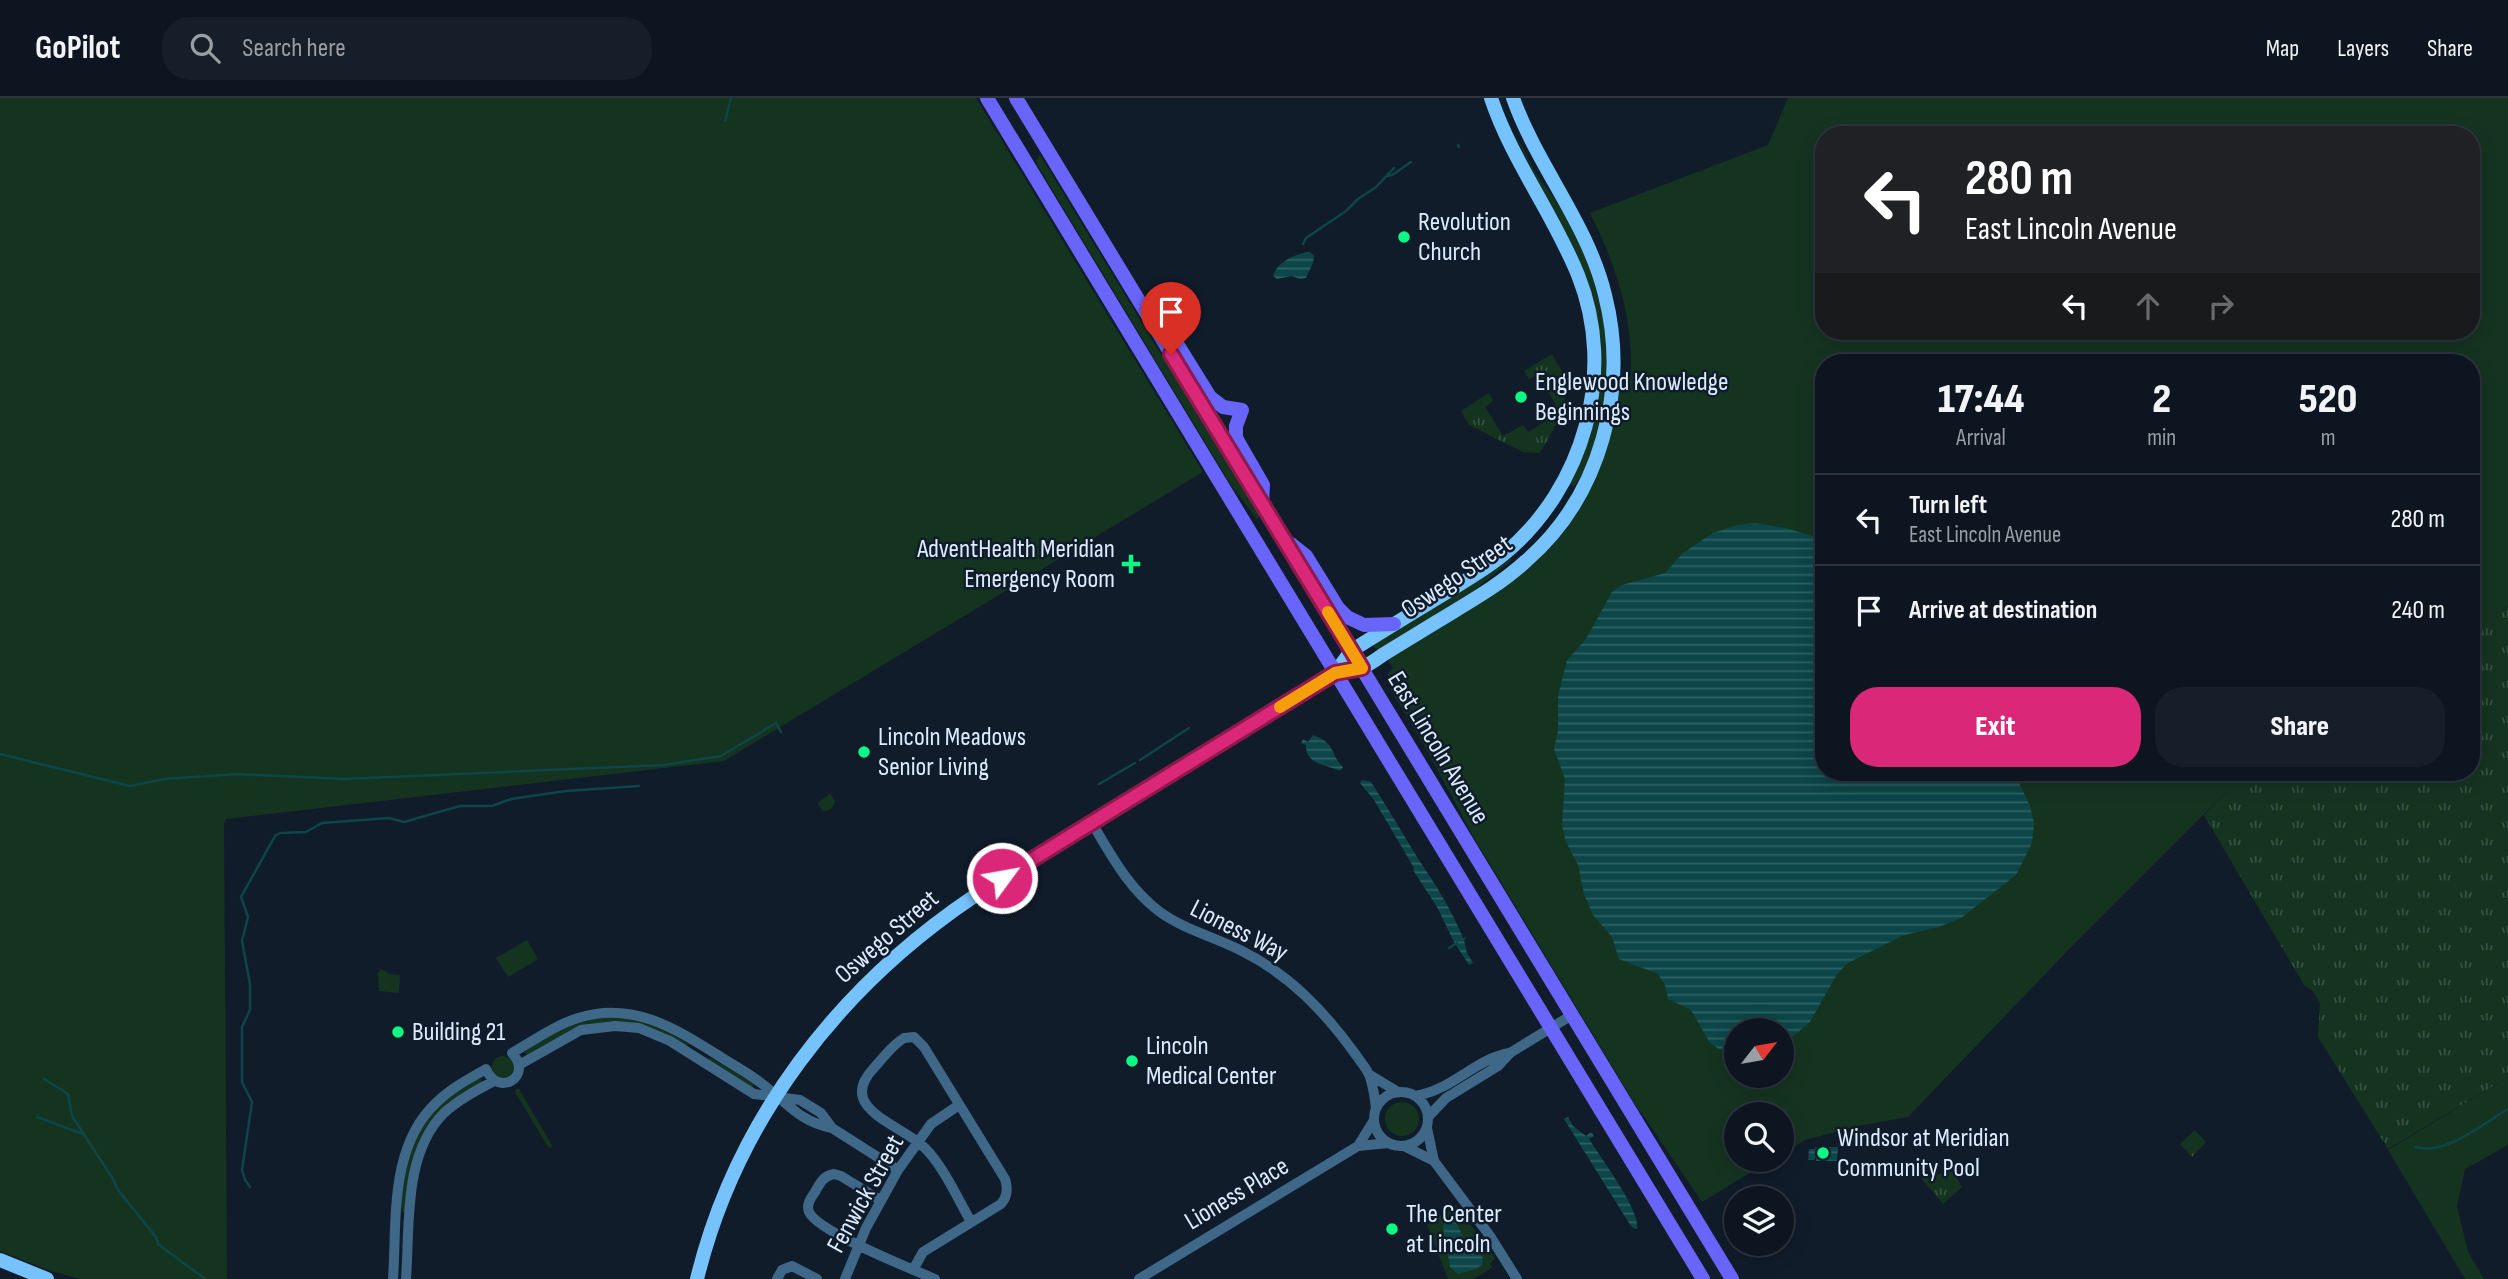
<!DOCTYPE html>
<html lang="en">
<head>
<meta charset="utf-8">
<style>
  :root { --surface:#0d1520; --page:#161e29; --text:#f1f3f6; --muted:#9a9fa5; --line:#2d343e; --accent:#db2777 }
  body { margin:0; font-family:"Sofia Sans Condensed",sans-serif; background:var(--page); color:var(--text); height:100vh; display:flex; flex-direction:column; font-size:26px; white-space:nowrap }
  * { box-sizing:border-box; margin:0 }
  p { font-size:23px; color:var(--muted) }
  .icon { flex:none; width:38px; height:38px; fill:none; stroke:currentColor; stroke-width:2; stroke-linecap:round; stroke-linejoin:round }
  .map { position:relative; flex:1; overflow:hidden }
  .sheet { position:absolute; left:1815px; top:256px; width:665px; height:427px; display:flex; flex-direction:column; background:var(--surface); border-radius:28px; box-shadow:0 4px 18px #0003,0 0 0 2px var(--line) }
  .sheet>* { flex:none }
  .top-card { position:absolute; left:1815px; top:28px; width:665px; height:214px; border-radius:28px; box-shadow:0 4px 18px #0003,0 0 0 2px var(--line); background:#202124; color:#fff; overflow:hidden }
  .needle { width:46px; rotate:59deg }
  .tools { position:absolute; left:1724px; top:920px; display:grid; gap:14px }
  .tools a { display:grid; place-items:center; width:70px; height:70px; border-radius:50%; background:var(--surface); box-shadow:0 4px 18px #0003,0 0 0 2px var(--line); font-size:35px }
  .pin { position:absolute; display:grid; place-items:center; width:60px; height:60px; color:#fff; margin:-72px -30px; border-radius:50% 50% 50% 0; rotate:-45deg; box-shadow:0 0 7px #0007 }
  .pin .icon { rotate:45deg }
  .me { position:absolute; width:77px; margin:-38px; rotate:58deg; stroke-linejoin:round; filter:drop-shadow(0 0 5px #0008) }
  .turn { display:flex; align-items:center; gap:24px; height:147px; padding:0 35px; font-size:32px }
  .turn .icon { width:91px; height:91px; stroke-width:2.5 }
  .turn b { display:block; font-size:49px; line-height:60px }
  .lanes { display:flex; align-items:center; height:66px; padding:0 35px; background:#0003; justify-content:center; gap:35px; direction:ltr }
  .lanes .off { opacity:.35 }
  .eta { display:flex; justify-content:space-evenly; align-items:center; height:119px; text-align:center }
  .eta b { font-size:42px; font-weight:800; line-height:49px }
  .cta { display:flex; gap:14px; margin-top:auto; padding:14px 35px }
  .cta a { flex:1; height:80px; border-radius:28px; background:var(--accent); color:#fff; font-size:28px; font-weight:800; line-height:80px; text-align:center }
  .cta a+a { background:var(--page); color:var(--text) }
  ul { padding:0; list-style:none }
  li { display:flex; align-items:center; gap:21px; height:91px; padding:0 35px; border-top:2px solid var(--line) }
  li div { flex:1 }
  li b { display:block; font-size:26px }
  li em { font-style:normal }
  header { display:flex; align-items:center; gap:42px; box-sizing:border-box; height:98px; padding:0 35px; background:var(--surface); border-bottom:2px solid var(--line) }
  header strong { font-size:33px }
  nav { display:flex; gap:38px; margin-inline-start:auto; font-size:24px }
  .search { width:490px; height:63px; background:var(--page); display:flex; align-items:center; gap:18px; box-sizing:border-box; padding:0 24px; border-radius:28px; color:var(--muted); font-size:26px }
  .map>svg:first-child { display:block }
</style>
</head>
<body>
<header>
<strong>GoPilot</strong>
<div class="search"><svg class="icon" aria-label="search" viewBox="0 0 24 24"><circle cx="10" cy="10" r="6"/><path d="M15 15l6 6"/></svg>Search here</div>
<nav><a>Map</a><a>Layers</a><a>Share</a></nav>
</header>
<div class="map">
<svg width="2508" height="1181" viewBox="0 0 2508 1181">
  <defs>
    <pattern id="park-tufts" width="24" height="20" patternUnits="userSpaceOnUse" patternTransform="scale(1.75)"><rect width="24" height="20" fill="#153420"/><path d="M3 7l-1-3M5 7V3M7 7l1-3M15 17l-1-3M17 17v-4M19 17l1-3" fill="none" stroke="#365241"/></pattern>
    <pattern id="water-rules" width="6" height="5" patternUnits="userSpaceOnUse" patternTransform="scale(1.75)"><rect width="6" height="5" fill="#0c4648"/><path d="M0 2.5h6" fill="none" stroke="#2f6163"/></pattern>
  </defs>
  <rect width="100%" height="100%" fill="#111c2a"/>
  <path fill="#153420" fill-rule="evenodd" d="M0 0H976L1203 374 724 663 226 721 224 725 227 1181H81L51 1173 0 1153Z
    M1788 0H2508V509L2471 528V264H1824V674H2238L2232 688 2076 844 1908 1019 1858 1028 1805 1042 1782 1056V1017H1736V1062H1771L1702 1104 1632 1001 1473 738 1428 654 1390 591 1393 588 1387 576 1393 570 1387 561 1416 543 1572 420 1619 284 1631 277C1633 218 1616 167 1590 115L1768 47ZM1824 37H2471V233H1824ZM1736 933H1782V978H1736Z
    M1515 37C1523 48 1528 62 1535 74 1542 85 1551 94 1557 105 1601 175 1622 259 1596 341 1590 358 1586 376 1573 389L1571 386 1593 323 1599 295 1600 257 1552 111Z
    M1040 57 1260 419 1257 421 1231 387 1038 68 1036 63Z
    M1509 459 1512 462 1466 499 1379 551 1374 550V546Z
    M830 696 835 703C833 710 830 713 823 713L817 705Z
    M527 842 538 861 508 879 496 860Z
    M381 871 390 876 400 877 399 895 379 893 378 875Z
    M612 918 649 923 689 946 686 948C620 909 590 920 527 957L524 955C548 933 580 922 612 918Z
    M492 969a11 11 0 1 1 22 0a11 11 0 1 1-22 0Z
    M709 959 754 985V988L751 989 709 963Z
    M2508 979V1047L2465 1071 2457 1108 2468 1154 2484 1181H2465L2388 1052Z
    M478 981H481V985C469 993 455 1000 444 1009 412 1035 409 1075 406 1113L402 1115C399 1081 409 1044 430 1017 442 1001 461 991 478 981Z
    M516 991H519L552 1047 551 1050 548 1049 515 994Z
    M1385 1021a17 17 0 1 1 34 0a17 17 0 1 1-34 0Z
    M1456 1107 1495 1160 1490 1166 1492 1170 1473 1181H1448L1427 1127Z"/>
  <path fill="url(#park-tufts)" d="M1552 256 1568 284C1564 309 1555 334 1539 355L1523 354 1469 327 1461 313 1489 295 1493 303 1485 309 1503 338 1523 327 1528 334 1546 323 1542 316 1556 307 1538 277 1529 281 1524 273Z
    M2508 509V979L2388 1051 2318 939 2320 905 2313 893 2304 887 2204 717 2232 688 2238 674H2471V528Z
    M2195 1032 2206 1044 2192 1059 2180 1046Z
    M1952 1073 1962 1089 1943 1106 1921 1080Z"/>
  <path fill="url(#water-rules)" d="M1309 154 1314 157 1313 165 1306 180 1300 181 1291 178 1277 181 1273 178C1277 164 1295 156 1309 154Z
    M1755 425 1786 430 1815 439 1821 434 1823 435 1824 674H2014L2030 708 2034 725 2032 745 2016 777 1961 820 1939 829 1904 837 1848 865 1837 876 1810 924 1782 948V933H1736V957L1719 951 1710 945 1691 912 1668 901 1665 887 1658 876 1619 861 1612 839 1593 817 1584 796 1578 767 1566 744 1562 728 1565 681 1554 651 1558 633V598L1567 562 1586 541 1612 494 1622 487 1665 475 1683 455 1713 435 1737 427Z
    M1313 637C1337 646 1329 655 1343 669L1340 673C1328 667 1305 667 1306 647L1301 645 1303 641 1308 644Z
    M1362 682 1371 684C1387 709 1402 734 1417 759 1435 786 1451 810 1463 840L1467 839 1464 842 1467 855 1473 865 1469 867 1454 844 1437 809 1413 772 1414 770 1374 702 1360 685Z
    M1568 1019 1573 1028 1586 1038 1591 1034 1594 1038 1589 1041C1600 1059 1641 1113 1637 1131L1633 1130 1629 1125 1564 1021Z
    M1815 1049 1829 1052V1049H1838L1837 1063H1816V1059L1814 1062H1808L1809 1051H1815Z
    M1451 1118H1453L1466 1144 1482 1158 1483 1166 1476 1171 1458 1176 1450 1169 1443 1129 1445 1123 1451 1121Z"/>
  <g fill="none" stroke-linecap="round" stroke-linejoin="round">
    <path stroke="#0c4648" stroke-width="2.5" d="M725 23 731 0
      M1458 47 1459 49
      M1387 78 1392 77 1411 64
      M1303 146 1306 140 1346 113 1358 101 1376 89 1394 70
      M0 656 130 688 165 681 237 676 344 681 664 667 721 658 776 625 781 634
      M1140 662 1189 630
      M1099 686 1135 665
      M1449 850 1457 845
      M44 981 68 996 72 1018 113 1081 118 1092 156 1139 158 1146 205 1181
      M37 1019 83 1036
      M2416 1049C2444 1058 2483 1026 2508 1011
      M250 1089 245 1082 242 1072 252 1004 242 984V929L250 912V886L242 843 248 819 241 799 275 738 280 735 306 734 322 725 389 720 404 724 460 708H492L511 701 566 693 639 688"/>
    <path stroke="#3e6788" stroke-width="10" d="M1092 725C1111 757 1129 791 1160 814 1185 832 1215 839 1242 853 1290 877 1325 914 1356 957 1360 963 1368 972 1370 979 1373 989 1375 1000 1376 1011
      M519 967 581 932 615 928 639 930 670 943 754 996 800 1002 821 1015 832 1030 898 1072
      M1370 977 1398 994
      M1374 1021a27 27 0 1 1 54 0a27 27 0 1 1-54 0Z
      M1415 998C1453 992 1473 962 1509 955
      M1428 1019 1446 1000 1498 968 1510 955 1572 917
      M1427 1030 1434 1063 1490 1138 1517 1181
      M1358 1048 1374 1022
      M1404 1048 1434 1063
      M880 1102 841 1078 834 1076C823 1078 820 1085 815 1094 811 1100 806 1106 809 1114 818 1134 912 1171 935 1181
      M913 1172 923 1154 1001 1106C1008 1098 1008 1090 1005 1081L924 949 914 939 904 940C892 947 883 960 873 971 836 1011 901 1026 925 1050 943 1068 958 1101 971 1124
      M393 1181C397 1122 389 1048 437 1004 451 990 469 981 486 971 498 1000 534 978 512 955 533 943 555 927 578 920 631 903 673 929 716 956 731 966 747 974 761 985 786 1003 799 1024 832 1030
      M406 1181C410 1127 403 1056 444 1015 458 1002 477 992 494 983
      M777 1181 782 1172 792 1168 817 1181
      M845 1181 866 1130 898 1072 931 1026 959 1007
      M1139 1181 1358 1048 1389 1045"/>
    <path stroke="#75c2fc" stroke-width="14" d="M1335 575C1343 573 1354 573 1361 570 1369 567 1377 561 1384 556 1402 545 1420 534 1438 523 1469 504 1500 487 1526 463 1601 398 1629 291 1605 197 1588 126 1537 68 1513 0
      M0 1162 47 1181
      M697 1181C736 1022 838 890 973 799L1335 575 1351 553C1381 534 1411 516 1442 497 1463 484 1485 472 1504 456 1584 390 1617 274 1578 177 1553 115 1512 63 1491 0"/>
    <path stroke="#6965fb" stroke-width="14" d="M987 0 1703 1181
      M1016 0 1732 1181
      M1148 212 1164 225 1210 299 1223 309 1242 312 1236 328V340L1263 387 1262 406
      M1291 446 1306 458 1338 510 1347 519 1364 527 1394 526"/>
  </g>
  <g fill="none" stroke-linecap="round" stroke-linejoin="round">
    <g stroke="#8e194d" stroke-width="18">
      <path id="route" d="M1002 780 1335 575 1362 570 1171 256"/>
    </g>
    <use href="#route" stroke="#db2777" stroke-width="12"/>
    <path stroke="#f59e0b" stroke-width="12" d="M1280 609 1335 575 1362 570 1328 514"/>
  </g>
  <g fill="#0cf983" stroke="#111c2a" stroke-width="2.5">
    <circle cx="1404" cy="139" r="7"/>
    <circle cx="1521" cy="299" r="7"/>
    <path d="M1127.5 455.5h7v7h7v7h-7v7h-7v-7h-7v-7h7z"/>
    <circle cx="864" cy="654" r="7"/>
    <circle cx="398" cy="934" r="7"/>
    <circle cx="1132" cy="963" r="7"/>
    <circle cx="1823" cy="1055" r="7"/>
    <circle cx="1392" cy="1131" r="7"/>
  </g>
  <g text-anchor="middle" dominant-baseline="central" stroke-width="5" stroke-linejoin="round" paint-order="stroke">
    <g font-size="26" fill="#dcecfe" stroke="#111c2a" text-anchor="start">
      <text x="1418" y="124">Revolution<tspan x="1418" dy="30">Church</tspan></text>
      <text x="1535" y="284">Englewood Knowledge<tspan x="1535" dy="30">Beginnings</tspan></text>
      <text x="1115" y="451" text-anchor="end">AdventHealth Meridian<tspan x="1115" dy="30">Emergency Room</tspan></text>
      <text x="878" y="639">Lincoln Meadows<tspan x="878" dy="30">Senior Living</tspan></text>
      <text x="412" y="934">Building 21</text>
      <text x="1146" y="948">Lincoln<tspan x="1146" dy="30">Medical Center</tspan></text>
      <text x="1837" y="1040">Windsor at Meridian<tspan x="1837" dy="30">Community Pool</tspan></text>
      <text x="1406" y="1116">The Center<tspan x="1406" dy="30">at Lincoln</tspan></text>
    </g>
    <g font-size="26" fill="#dcecfe" stroke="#111c2a">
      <text transform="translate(1457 479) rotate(-34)">Oswego Street</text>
      <text transform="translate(1438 650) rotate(59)">East Lincoln Avenue</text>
      <text transform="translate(1239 833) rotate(27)">Lioness Way</text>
      <text transform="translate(887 839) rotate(-41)">Oswego Street</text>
      <text transform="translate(866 1096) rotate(-61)">Fenwick Street</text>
      <text transform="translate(1237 1096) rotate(-31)">Lioness Place</text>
    </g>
  </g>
</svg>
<div class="tools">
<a><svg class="needle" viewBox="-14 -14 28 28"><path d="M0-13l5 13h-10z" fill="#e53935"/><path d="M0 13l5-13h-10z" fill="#9a9fa5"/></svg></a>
<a><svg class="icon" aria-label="search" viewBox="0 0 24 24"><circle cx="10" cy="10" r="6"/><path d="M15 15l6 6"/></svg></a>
<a><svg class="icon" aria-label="layers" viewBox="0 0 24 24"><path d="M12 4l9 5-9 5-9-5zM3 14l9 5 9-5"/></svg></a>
</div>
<div class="pin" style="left:1171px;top:256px;background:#d93025"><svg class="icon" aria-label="arrive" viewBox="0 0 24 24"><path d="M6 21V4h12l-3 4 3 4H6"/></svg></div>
<svg class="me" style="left:1002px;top:780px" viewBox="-20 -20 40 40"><circle r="17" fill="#db2777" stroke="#fff" stroke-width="3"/><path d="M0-11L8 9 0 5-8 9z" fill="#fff"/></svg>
<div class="top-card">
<div class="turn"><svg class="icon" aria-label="left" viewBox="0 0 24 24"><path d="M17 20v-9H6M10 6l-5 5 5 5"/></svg><div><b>280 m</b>East Lincoln Avenue</div></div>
<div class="lanes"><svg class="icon" aria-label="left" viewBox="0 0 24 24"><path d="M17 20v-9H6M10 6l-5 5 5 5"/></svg><svg class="icon off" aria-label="ahead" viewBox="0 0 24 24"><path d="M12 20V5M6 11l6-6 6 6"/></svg><svg class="icon off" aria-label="right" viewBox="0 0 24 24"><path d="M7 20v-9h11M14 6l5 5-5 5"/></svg></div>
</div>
<section class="sheet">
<div class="eta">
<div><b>17:44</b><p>Arrival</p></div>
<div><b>2</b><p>min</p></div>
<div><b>520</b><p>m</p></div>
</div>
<ul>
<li><svg class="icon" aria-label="left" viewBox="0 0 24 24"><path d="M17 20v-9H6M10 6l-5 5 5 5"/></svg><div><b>Turn left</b><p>East Lincoln Avenue</p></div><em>280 m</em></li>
<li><svg class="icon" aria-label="arrive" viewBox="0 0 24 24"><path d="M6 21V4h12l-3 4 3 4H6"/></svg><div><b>Arrive at destination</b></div><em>240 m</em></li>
</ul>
<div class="cta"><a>Exit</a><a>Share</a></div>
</section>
</div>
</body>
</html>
